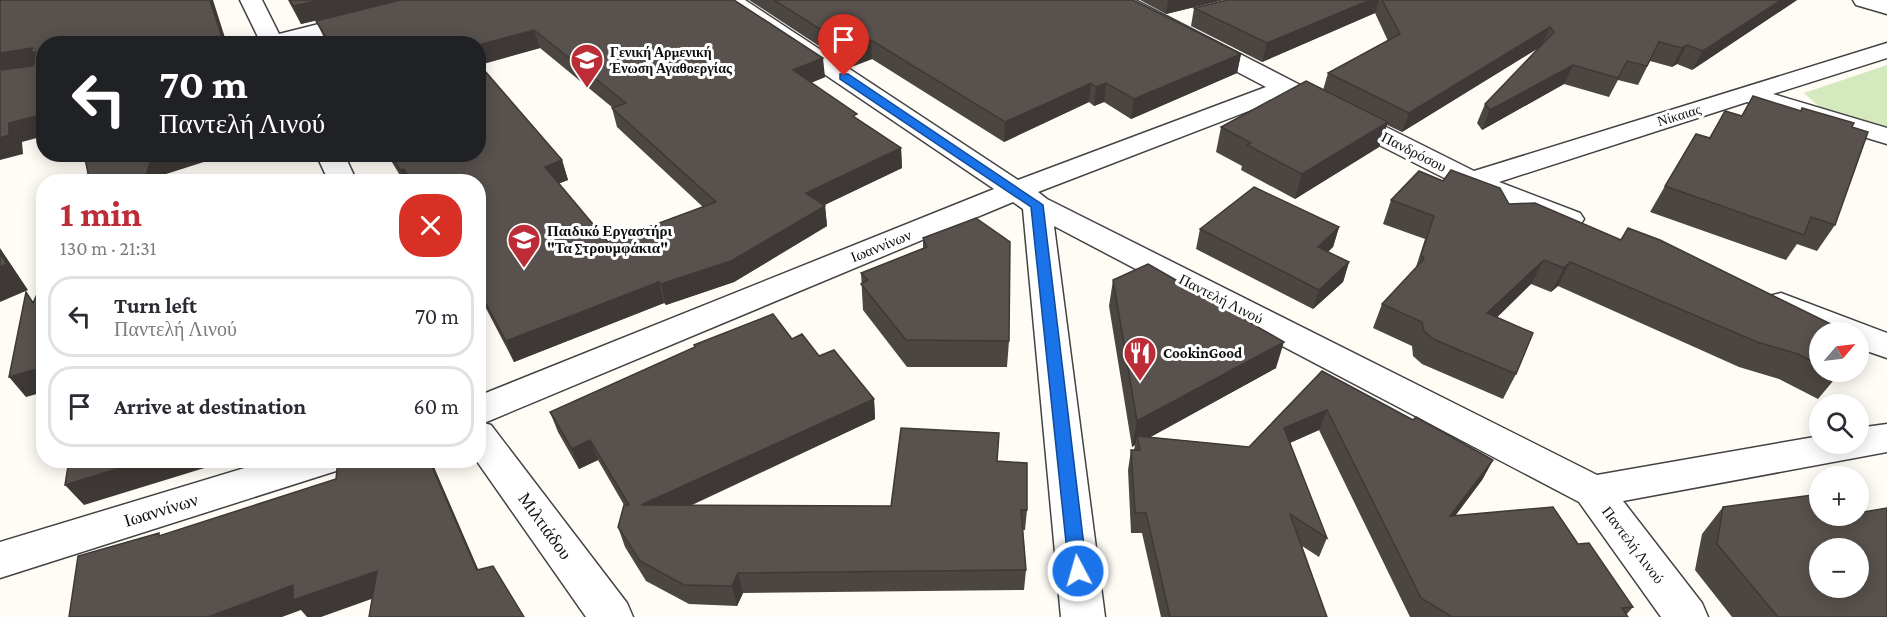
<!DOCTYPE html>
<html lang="en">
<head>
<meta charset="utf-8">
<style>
  :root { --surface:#fff; --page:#f2f2f3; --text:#2b2b33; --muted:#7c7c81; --line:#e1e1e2; --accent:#bc2d37 }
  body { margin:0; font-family:"Crimson Pro",serif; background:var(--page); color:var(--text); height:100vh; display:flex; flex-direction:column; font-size:22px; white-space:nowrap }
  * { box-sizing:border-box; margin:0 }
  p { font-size:20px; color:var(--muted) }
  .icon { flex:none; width:33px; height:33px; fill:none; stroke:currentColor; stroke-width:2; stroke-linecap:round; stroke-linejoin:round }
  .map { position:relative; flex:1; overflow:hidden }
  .drawer { position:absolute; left:36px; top:174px; width:450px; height:294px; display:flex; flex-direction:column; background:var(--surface); border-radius:24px; box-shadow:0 3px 15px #0003 }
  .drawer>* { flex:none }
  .hud { position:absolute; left:36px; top:36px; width:450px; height:126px; border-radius:24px; box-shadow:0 3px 15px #0003; background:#202124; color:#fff; overflow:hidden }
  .needle { width:39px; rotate:62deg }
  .fabs { position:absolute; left:1809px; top:322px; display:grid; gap:12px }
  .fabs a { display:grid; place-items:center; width:60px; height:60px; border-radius:50%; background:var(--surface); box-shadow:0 3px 15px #0003; font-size:30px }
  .pin { position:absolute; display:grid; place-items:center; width:51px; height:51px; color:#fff; margin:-62px -26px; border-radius:50% 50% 50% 0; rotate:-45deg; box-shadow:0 0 6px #0007 }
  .pin .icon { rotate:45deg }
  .me { position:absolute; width:66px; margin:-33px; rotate:354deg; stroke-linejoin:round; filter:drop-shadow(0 0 4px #0008) }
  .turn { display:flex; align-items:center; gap:21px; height:126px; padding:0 24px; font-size:27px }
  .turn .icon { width:78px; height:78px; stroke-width:2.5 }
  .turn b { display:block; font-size:42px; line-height:51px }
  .round { display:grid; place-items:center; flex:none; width:63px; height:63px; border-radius:24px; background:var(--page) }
  .overview { display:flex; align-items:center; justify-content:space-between; height:102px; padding:0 24px }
  h1 { font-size:36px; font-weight:700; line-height:45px; color:var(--accent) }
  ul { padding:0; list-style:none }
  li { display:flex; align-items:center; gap:18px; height:81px; margin:0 12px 9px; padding:0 12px; border:3px solid var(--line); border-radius:24px }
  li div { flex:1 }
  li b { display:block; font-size:22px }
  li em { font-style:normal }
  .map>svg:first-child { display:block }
</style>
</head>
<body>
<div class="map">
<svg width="1887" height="617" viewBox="0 0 1887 617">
  <rect width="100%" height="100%" fill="#fefcf4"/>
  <path fill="#d5e9be" d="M1887 65V129L1825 112 1804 93Z"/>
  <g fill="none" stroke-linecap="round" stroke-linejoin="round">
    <g stroke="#434343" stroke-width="3">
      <path id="minor" d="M240 0H262L279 34 414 0H451L448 5 296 44H255L259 39Z
        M719 0H745L1018 180 1266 87 1110 5 1107 0H1135L1306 88 1310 93 1306 98 1297 101 1285 97 1038 192 1047 199 1597 475 1820 436V444H1858V428L1887 424V452L1623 501 1702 603 1708 617H1661L1579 502 1054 226 1105 617H1061L1023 209 1013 202 484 423 491 425 627 603 633 617H586L476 460H478V396L994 189 722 5Z
        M1853 0H1887V14L1856 5Z
        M1887 43V58L1773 94 1887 128V144L1747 102 1499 182 1580 213 1584 219 1580 225 1569 228 1462 187 1334 122 1330 116 1334 110 1343 108 1352 110 1474 171Z
        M316 154H344L357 182H329Z
        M1781 293 1887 333V358L1858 348V333H1822L1769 312 1765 304 1769 296Z
        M271 460H341L336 471 0 578V542Z"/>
    </g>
    <use href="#minor" fill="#fff" fill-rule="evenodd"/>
  </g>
  <path fill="#4c4642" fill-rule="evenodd" d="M288 0H734L825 77 811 83 857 119 901 148 902 168 824 205 825 206 827 226 734 282 666 305 664 303 514 362 478 293V182H404L387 154H478V44H327L316 21 334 16 301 24ZM540 48 613 108H612L617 127 703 207 608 242 559 183 568 180 562 160 480 65Z
    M749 0H1133L1241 54 1237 73 1131 119 1104 102 1094 106 1089 102 1004 142 872 59 851 67Z
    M1140 0H1223L1166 14Z
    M1227 0H1797L1692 70 1677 64 1672 67 1650 61 1638 85 1618 80 1609 97 1564 84 1482 130 1477 123 1485 104 1540 47 1402 132 1387 125 1379 147 1295 199 1241 170 1242 166 1216 152 1221 127 1323 90 1328 73 1388 41 1375 13 1262 62 1191 26 1194 8Z
    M1753 96 1801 111 1802 108 1852 127 1835 225 1817 251 1797 244 1786 260 1650 212 1665 186 1709 138 1725 111 1741 116Z
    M1391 200 1509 204 1820 333V372H1839L1838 375 1818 399 1779 379 1739 367 1558 286 1551 292 1531 284 1497 317 1516 374 1503 399 1422 364 1413 356 1412 346 1373 328 1382 304 1415 270 1425 239 1383 224Z
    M1339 227 1333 247 1328 252 1349 262 1343 282 1313 309 1196 249 1200 229Z
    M923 238 1009 341 1007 367H907L863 310 861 273 923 248Z
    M1113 280 1276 368 1150 437 1249 447 1322 371 1413 420 1493 460 1482 480 1455 516 1578 544 1633 607 1626 615 1628 617H1410L1319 430 1290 443 1327 538 1319 557 1302 546 1327 617H1161L1142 533H1131L1128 470 1131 450H1134L1135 445 1132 447 1109 306Z
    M792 339 819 356 874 399 875 419 690 506H891L997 461 1027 510 1025 530H1023L1026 570 1024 590 743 593 737 606 689 604 646 581 625 547 618 527 624 505 598 460 579 469 558 432 550 412 694 348V345Z
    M1723 507 1887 617H1732L1695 570 1702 534Z"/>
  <path fill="#3e3936" d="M210 0H213L227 44H224Z
    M320 0H404L301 24 293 6Z
    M1168 0H1223L1166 14Z
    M1370 0H1379L1375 13 1262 62 1267 43Z
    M1781 0H1797L1692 70 1703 51Z
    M1550 27 1542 46 1402 132 1409 113Z
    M534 30 540 48 478 65V45Z
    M871 40 872 59 851 67 850 48Z
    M1687 45 1677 64 1672 67 1682 48Z
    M32 48 44 66 0 72V53Z
    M1241 54 1237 73 1131 119 1134 99Z
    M823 58 825 77 795 89 793 70Z
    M1573 65 1564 84 1482 130 1490 110Z
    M1091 83 1089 102 1004 142 1005 122Z
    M1106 83 1104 102 1094 106 1096 87Z
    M44 114V136L22 142 23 154 0 160V138L9 123Z
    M1388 122 1379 147 1295 199 1302 174Z
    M901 148 902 168 808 213 806 193Z
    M156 154H229L163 175 162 182H144L152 156Z
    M562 160 568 180 551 187 545 167Z
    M404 169 409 182H405L400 170Z
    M825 206 827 226 734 282 666 305 661 284Z
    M1339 227 1333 247 1311 266 1318 247Z
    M0 248 28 290 0 302Z
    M1544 260 1531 284 1476 338 1487 313Z
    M1349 262 1343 282 1313 309 1319 290Z
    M1570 262 1558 286 1551 292 1564 268Z
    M659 282 664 303 514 362 506 341Z
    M1284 342 1276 368 1138 444 1137 436 1135 445 1132 447 1137 421Z
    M44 367V392L26 397 9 377Z
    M874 399 875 419 647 525 641 505Z
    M1327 410 1319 430 1278 448 1284 428Z
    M590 440 598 460 579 469 572 449Z
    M145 460H224V462L84 505 65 485Z
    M429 460H431L488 592 477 570Z
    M1493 460 1482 480 1440 536 1450 516Z
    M377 571 391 592 321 617H307L301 610 282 617H208L293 585Z
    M738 573 743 593 737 606 732 586Z"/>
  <path fill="#58514d" stroke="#3e3936" stroke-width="1.5" fill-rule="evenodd" d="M0 0H210L224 44H44V114L9 123V135L0 138V70L32 66 34 64 35 50 32 48 0 53Z
    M290 0H320L293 6Z
    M400 0H734L823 58 793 70 857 114 853 116 901 148 806 193 825 206 731 261 661 284 659 282 506 341 478 289V182H412L404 169 400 170 391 154H478V63L562 160 545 167 608 242 716 202 612 108 626 103 534 30 478 45V44H330L316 21Z
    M774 0H1133L1241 54 1134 99 1106 83 1096 87 1091 83 1005 122 871 40 850 48Z
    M1227 0H1370L1267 43 1194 8Z
    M1382 0H1781L1703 51 1687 45 1682 48 1659 42 1647 66 1627 61 1618 78 1573 65 1490 110 1485 104 1554 32 1550 27 1409 113 1328 73 1400 34Z
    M1306 81 1388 122 1302 174 1247 145 1251 143 1221 127Z
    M1753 96 1801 111 1802 108 1854 123 1852 127 1868 132 1835 225 1811 217 1804 235 1665 186 1696 134 1710 138 1725 111 1742 116Z
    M84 154H156L152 156 144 182H84L88 173Z
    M1451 170 1500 188 1509 204 1535 203 1621 240 1628 228 1660 240 1849 333H1820V365L1798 354 1757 342 1570 262 1564 268 1544 260 1487 313 1533 333 1516 374 1433 339 1424 331 1422 322 1382 304 1424 259 1421 255 1434 216 1391 200 1419 171 1443 181Z
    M1254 187 1339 227 1318 247 1349 262 1319 290 1200 229Z
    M976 218 1010 242 1009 341 906 340 861 284 868 280 861 273 927 247 923 238Z
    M0 253 7 264 0 267Z
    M1148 264 1284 342 1137 421 1113 280Z
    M44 279V367L9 377 26 292 33 303Z
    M773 314 792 339 802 334 819 356 834 350 874 399 641 505 891 506 901 428 999 433 997 461 1027 463V510H1021L1026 570 738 573 732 586 684 585 640 561 618 527 624 505H629L590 440 572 449 550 412 695 347 694 345Z
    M1322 371 1413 420 1416 417 1493 460 1450 516 1553 507 1578 544 1589 543 1633 607 1622 608 1628 617H1452L1421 598 1327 410 1284 428 1327 538 1290 514 1327 617H1170L1146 513H1135L1131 450H1140L1137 436 1249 447Z
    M69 460H145L65 485Z
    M338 460H429L477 570 493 566 524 617H369L377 571 293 600V585L208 617H69L78 556 159 533V536L336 479Z
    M1820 494V516H1858V513L1887 508V617H1778L1717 544 1723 507ZM1820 549H1858V588H1820Z"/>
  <path fill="#1a73e8" stroke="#114b97" stroke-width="1.5" d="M840 74H848L1043 205 1087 571 1084 577 1078 579 1072 577 1069 571 1031 207 840 79Z"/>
  <defs>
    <g id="school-pin" transform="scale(1.725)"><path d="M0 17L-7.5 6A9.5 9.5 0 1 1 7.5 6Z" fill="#bc2d37" stroke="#fff"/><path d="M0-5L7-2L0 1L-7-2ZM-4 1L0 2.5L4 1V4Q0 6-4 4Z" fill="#fff"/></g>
    <g id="restaurant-pin" transform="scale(1.725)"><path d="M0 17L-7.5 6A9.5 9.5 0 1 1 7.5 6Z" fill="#bc2d37" stroke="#fff"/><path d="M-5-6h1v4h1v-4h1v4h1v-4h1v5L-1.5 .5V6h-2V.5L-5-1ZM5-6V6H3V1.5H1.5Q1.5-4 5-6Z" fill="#fff"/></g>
  </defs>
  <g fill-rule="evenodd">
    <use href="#school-pin" x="587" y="60"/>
    <use href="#school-pin" x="524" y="240"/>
    <use href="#restaurant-pin" x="1140" y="353"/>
  </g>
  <g text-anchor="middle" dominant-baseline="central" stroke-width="6" stroke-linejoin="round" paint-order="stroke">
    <g font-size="14" font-weight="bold" fill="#101010" stroke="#fff" text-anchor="start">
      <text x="610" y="52">Γενική Αρμενική<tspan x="610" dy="16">Ένωση Αγαθοεργίας</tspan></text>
    </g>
    <g font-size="14" fill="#101010" stroke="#fff">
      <text transform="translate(1679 115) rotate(-17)">Νίκαιας</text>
    </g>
    <g font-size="15" fill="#101010" stroke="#fff">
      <text transform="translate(1414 152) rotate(27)">Πανδρόσου</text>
      <text transform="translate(881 246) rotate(-22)">Ιωαννίνων</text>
      <text transform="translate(1221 299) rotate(27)">Παντελή Λινού</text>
      <text transform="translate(1633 545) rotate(53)">Παντελή Λινού</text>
    </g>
    <g font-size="15" font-weight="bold" fill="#101010" stroke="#fff" text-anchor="start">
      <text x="547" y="231">Παιδικό Εργαστήρι<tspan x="547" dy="17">"Τα Στρουμφάκια"</tspan></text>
      <text x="1163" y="353">CookinGood</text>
    </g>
    <g font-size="18" fill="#101010" stroke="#fff">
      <text transform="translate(161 510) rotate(-17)">Ιωαννίνων</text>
      <text transform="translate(545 526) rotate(54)">Μιλτιάδου</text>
    </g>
  </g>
</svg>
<div class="fabs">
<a><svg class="needle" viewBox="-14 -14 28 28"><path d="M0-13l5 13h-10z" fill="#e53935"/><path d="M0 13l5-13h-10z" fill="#7c7c81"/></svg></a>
<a><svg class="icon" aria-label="search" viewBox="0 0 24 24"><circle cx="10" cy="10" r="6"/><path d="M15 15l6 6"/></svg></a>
<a>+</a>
<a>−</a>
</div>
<div class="pin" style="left:844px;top:76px;background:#d93025"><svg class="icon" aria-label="arrive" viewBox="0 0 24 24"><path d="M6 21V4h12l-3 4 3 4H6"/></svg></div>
<svg class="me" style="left:1078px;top:571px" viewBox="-20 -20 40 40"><circle r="17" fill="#1a73e8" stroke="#fff" stroke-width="3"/><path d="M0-11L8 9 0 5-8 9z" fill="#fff"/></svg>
<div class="hud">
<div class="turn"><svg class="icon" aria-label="left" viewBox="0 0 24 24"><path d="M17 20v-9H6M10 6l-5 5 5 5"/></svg><div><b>70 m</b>Παντελή Λινού</div></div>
</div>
<section class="drawer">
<div class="overview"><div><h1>1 min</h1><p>130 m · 21:31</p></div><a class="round" style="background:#d93025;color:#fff"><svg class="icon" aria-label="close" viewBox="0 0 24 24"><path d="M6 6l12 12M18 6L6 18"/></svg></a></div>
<ul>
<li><svg class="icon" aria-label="left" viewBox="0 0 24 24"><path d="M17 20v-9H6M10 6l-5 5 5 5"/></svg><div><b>Turn left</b><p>Παντελή Λινού</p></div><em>70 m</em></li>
<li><svg class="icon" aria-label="arrive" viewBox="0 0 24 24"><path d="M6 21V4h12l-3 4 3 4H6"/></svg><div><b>Arrive at destination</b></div><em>60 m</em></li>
</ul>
</section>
</div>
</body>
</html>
